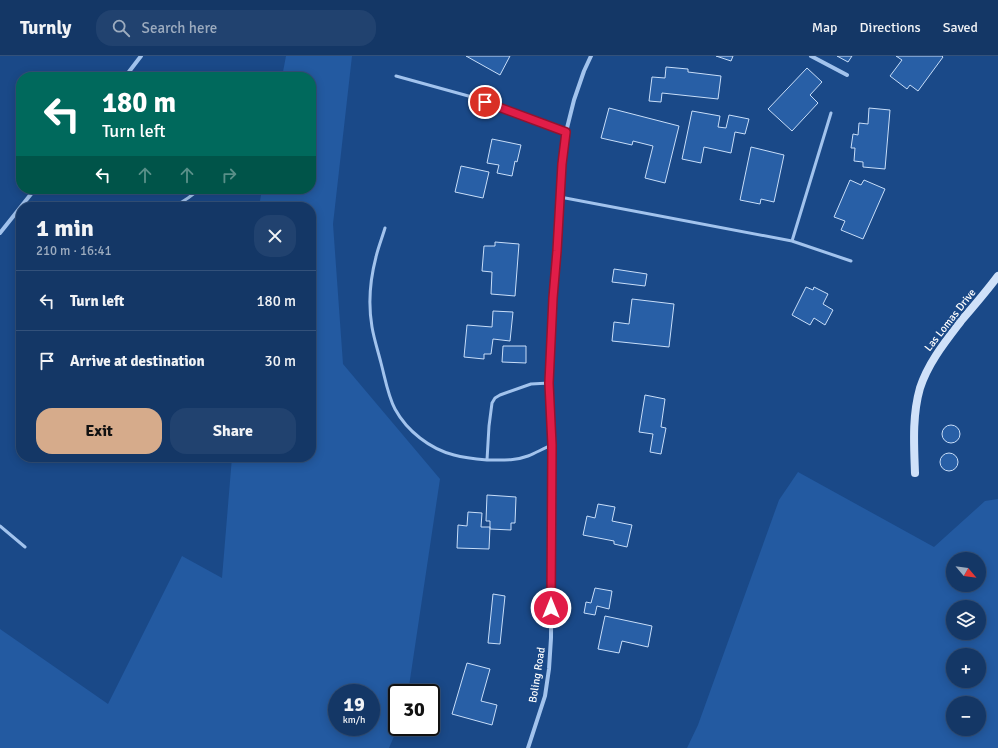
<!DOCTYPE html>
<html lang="en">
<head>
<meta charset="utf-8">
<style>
  :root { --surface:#143766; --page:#21426f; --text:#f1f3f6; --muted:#9dacbf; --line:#33517a; --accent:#d6ab8b }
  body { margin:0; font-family:Signika,sans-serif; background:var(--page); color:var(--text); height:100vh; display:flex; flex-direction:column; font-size:15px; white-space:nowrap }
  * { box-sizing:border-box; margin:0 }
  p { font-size:13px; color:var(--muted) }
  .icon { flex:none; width:22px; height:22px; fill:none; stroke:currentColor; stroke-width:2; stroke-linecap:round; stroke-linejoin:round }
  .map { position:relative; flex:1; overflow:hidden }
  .panel { position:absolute; left:16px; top:146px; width:300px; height:260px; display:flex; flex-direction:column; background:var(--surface); border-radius:16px; box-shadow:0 2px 10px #0003,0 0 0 1px var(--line) }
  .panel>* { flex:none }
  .guide { position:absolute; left:16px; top:16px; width:300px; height:122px; border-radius:16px; box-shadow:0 2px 10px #0003,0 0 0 1px var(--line); background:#00695c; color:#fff; overflow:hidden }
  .needle { width:26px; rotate:119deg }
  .controls { position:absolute; left:946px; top:496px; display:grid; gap:8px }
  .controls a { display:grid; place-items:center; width:40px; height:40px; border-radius:50%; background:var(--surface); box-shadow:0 2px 10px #0003,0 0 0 1px var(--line); font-size:20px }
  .speed { position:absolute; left:328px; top:628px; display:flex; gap:8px; font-size:20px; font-weight:700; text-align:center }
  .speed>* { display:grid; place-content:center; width:52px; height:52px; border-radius:50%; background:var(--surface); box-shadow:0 2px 10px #0003,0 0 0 1px var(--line); line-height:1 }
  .speed small { font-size:10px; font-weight:400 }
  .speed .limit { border:2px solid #111; border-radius:6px; background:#fff; color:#111 }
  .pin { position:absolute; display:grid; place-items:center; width:34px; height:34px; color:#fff; margin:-17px; border:2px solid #fff; border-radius:50%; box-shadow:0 1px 4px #0007 }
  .me { position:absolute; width:44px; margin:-22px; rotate:0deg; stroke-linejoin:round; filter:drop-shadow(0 0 3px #0008) }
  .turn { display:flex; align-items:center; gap:14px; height:84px; padding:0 20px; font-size:18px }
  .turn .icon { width:52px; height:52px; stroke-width:2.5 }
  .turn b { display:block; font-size:28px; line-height:34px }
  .lanes { display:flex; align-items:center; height:38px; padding:0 20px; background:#0003; justify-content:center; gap:20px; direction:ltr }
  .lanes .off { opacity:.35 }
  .round { display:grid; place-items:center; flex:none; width:42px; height:42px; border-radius:16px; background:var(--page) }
  .headline { display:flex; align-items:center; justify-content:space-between; height:68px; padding:0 20px }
  h1 { font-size:24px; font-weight:800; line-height:30px }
  .cta { display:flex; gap:8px; margin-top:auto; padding:8px 20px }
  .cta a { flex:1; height:46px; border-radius:16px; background:var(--accent); color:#111; font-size:16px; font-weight:800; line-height:46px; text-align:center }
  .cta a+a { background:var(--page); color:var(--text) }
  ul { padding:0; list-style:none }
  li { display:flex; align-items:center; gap:12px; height:60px; padding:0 20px; border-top:1px solid var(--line) }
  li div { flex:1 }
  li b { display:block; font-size:15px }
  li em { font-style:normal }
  header { display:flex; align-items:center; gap:24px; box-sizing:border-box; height:56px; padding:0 20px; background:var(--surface); border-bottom:1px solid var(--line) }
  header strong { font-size:19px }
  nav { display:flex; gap:22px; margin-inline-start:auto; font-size:14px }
  .search { width:280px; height:36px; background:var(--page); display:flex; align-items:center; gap:10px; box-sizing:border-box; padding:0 14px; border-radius:16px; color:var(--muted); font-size:15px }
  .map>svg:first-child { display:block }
</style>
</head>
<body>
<header>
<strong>Turnly</strong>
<div class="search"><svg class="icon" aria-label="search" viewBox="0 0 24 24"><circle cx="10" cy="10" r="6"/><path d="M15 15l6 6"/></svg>Search here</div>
<nav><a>Map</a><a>Directions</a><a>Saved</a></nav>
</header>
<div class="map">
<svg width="998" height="692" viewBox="0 0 998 692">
  <rect width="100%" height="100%" fill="#1a4988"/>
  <path fill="#235aa1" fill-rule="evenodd" d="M286 0H352L333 168 343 308 440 423 408 637H397L398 671 389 692H0V573L108 648 182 500 222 522 232 401H311V151H259L262 133H311V21H282ZM337 637H371V671H337Z
    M798 416 934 491 985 445 998 443V692H687L698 669 779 444ZM953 503H979V529H953ZM953 551H979V577H953ZM953 599H979V625H953ZM953 647H979V673H953Z"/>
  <path fill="#285fa6" stroke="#c8def9" d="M466 0H510L500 19Z
    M716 0H733L731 5Z
    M837 0H852L848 6Z
    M896 0H942L943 1 918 35 910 29 907 33 890 20 902 4Z
    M666 11 688 13V16L721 20 718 43 662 37 661 46 649 45 652 21 665 22Z
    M807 12 822 26 810 39 818 47 792 75 768 53Z
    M609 52 679 70 665 127 645 122 653 90 633 85 632 89 601 82Z
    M869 52 890 54 885 113 863 111V106L854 105 855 92H851L853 78 858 79 859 67 868 68Z
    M692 55 720 60 718 71 726 72 729 59 749 63 745 78 735 76 731 97 704 91 701 107 682 103Z
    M492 83 521 89 517 106 515 105 512 120 497 117 499 109 487 107Z
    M751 91 784 99 774 146 761 143 760 148 740 144Z
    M461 110 489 116 483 142 455 136Z
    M850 124 861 129 864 124 885 133 863 183 841 174 845 165 834 161Z
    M495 186 519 188 515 240 491 238 492 216 482 215 484 190H495Z
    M614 213 647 218 645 230 612 226Z
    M806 231 813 234 814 231 828 238 823 248 833 254 825 269 814 262 810 269 792 259Z
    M632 243 674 248 669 291 612 285 614 266 629 268Z
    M493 255 513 256 510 285 493 283 491 298H484V303L464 301 467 269 492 271Z
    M503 290H526V307L502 306Z
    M645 339 665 343 661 371 666 372 661 398 650 396 653 378 639 376Z
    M942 378a9 9 0 1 1 18 0a9 9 0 1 1-18 0Z
    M940 406a9 9 0 1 1 18 0a9 9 0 1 1-18 0Z
    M487 439 516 441 515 467H511V474L490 473V465H486Z
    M598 448 615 451 612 465 632 469 627 491 614 488V485L583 479 587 460 595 462Z
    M468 456 482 457 481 471H490L489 493 457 492 458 469 467 470Z
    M595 532 612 535 609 553 597 550 595 559 584 557 586 546 591 547Z
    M493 538 505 540 500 588 488 587Z
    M605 560 652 570 648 591 622 585 619 597 598 593Z
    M467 607 490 613 481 645 497 649 492 669 452 658Z"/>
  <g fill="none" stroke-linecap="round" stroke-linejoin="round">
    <path stroke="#a2c3ed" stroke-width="3" d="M396 20 472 41 566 76
      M560 141 792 185 851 205
      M174 151 188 142 200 133
      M385 172C382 182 378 192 376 201 370 224 368 248 372 271 374 283 378 295 381 307 385 322 388 340 395 353 407 375 430 393 454 399 465 402 476 403 487 404
      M792 185 831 57
      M549 327 531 328 500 339 495 342 492 347 489 370 487 404C501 404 515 405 528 400 536 397 544 392 552 389
      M0 470 25 491"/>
    <path stroke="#a2c3ed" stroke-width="4" d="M811 0 847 19
      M125 21 141 0
      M0 177 35 133
      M528 692 545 640 549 613 551 582 552 389 549 327 553 242 557 195 562 108 566 76 574 44 584 15 591 0"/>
    <path stroke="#cfe1f9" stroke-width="8" d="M915 417C914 389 912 360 920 332 928 307 945 286 961 265 974 250 986 236 998 220"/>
  </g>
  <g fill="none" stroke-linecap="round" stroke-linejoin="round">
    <g stroke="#92132f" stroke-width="10">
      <path id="route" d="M485 46 566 76 562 108 557 195 553 242 549 327 552 389 551 552"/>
    </g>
    <use href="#route" stroke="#e11d48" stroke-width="7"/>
  </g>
  <g text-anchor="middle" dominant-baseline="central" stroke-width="4" stroke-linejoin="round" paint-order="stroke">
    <g font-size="11" fill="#fff" stroke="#1a4988">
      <text transform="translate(950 264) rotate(-52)">Las Lomas Drive</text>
      <text transform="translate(537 619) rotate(-81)">Boling Road</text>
    </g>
  </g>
</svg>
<div class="controls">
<a><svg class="needle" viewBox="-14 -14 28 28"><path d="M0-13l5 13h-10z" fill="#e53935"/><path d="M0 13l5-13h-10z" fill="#9dacbf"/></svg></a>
<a><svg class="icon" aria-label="layers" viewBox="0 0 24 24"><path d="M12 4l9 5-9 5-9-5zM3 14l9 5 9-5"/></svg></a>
<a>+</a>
<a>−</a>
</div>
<div class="speed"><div>19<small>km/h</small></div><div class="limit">30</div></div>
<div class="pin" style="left:485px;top:46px;background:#d93025"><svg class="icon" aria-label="arrive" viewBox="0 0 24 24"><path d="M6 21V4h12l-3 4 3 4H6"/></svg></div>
<svg class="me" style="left:551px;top:552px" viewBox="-20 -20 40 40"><circle r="17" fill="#e11d48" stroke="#fff" stroke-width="3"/><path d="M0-11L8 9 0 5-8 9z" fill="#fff"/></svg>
<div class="guide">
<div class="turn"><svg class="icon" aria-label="left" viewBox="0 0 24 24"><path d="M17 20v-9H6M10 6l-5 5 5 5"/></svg><div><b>180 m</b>Turn left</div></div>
<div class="lanes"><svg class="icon" aria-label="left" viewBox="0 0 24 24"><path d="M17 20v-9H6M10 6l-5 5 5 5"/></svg><svg class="icon off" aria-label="ahead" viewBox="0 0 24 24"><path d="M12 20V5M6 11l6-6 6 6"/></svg><svg class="icon off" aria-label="ahead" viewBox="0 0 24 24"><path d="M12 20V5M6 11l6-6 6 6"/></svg><svg class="icon off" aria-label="right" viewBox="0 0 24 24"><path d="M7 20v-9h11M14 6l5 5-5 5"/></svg></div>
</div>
<section class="panel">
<div class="headline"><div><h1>1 min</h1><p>210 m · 16:41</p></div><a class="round"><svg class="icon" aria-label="close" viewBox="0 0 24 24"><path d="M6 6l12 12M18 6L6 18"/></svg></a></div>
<ul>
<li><svg class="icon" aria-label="left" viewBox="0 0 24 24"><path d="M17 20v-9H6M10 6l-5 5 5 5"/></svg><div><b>Turn left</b></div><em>180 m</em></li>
<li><svg class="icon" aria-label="arrive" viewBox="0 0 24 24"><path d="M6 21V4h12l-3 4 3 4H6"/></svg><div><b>Arrive at destination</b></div><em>30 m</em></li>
</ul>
<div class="cta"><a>Exit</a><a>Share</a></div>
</section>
</div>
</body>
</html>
